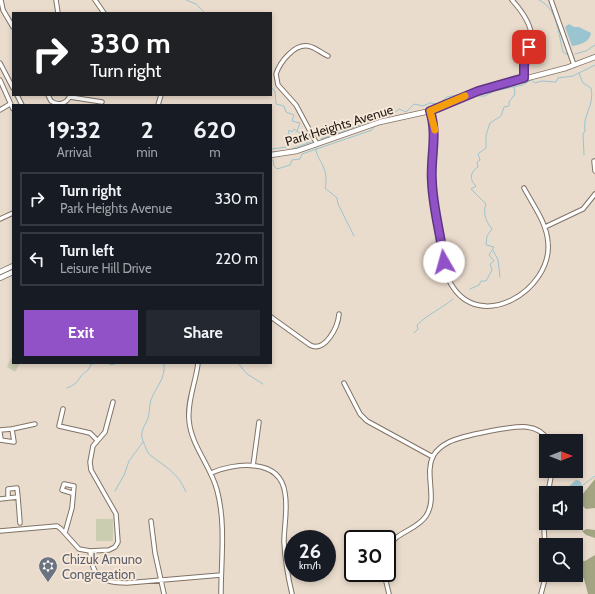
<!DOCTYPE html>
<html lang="en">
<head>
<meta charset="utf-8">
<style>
  :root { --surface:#171b24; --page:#242831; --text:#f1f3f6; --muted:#9ea1a6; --line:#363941; --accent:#9252c7 }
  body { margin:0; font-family:Cabin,sans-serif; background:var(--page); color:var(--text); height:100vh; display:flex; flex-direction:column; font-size:15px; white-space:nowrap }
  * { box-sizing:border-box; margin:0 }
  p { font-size:13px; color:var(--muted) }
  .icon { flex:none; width:22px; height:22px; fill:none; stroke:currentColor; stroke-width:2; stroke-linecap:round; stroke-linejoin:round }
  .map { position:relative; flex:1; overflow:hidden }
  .details { position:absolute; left:12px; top:104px; width:260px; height:260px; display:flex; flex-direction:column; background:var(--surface); border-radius:0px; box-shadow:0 2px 6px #0003 }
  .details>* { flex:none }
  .top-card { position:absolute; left:12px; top:12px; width:260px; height:84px; border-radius:0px; box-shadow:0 2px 6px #0003; background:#202124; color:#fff; overflow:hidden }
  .needle { width:26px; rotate:90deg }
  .fabs { position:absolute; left:539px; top:434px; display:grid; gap:8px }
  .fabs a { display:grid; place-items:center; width:44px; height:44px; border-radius:0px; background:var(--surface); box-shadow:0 2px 6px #0003; font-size:20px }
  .speed { position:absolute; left:284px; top:530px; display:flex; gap:8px; font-size:20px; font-weight:700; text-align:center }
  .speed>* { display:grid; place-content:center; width:52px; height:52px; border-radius:50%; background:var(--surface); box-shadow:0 2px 6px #0003; line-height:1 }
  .speed small { font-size:10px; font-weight:400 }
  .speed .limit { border:2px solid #111; border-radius:6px; background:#fff; color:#111 }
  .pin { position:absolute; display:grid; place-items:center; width:34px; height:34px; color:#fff; margin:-17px; border-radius:8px; box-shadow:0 2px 6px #0006 }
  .me { position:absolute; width:44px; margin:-22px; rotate:353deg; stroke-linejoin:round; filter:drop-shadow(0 0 3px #0008) }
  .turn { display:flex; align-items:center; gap:14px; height:84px; padding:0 12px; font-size:18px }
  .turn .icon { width:52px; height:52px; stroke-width:2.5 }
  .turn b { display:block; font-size:28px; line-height:34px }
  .eta { display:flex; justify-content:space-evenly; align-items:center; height:68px; text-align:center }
  .eta b { font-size:24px; font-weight:700; line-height:28px }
  .button { display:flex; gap:8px; margin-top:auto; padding:8px 12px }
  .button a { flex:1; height:46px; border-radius:0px; background:var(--accent); color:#fff; font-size:16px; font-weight:700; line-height:46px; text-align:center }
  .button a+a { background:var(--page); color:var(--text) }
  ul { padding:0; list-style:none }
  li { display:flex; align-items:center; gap:12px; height:54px; margin:0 8px 6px; padding:0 4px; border:2px solid var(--line); border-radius:0px }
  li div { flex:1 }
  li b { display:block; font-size:15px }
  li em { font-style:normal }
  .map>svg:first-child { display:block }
</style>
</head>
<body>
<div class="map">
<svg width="595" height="594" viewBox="0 0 595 594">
  <rect width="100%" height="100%" fill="#eadccd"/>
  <path fill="#cbcdb1" d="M11 358 13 363H20L15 372 7 367Z
    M96 519H113V541H96Z"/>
  <path fill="#a2a482" d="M595 479V508L586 509 577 501Z
    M587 529 595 530V538L586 535 582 531Z
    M595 555V594H588L584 579 576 570V560L585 561Z"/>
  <path fill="#9ac4d0" d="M569 24 574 27H579L591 33C590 42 580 45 572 46L565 27Z
    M576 480 580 481 583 487 579 488 577 494 575 493 574 486 567 488Z"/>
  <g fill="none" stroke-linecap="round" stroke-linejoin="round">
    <path stroke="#9ac4d0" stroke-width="1" d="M186 0 196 4 205 13
      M539 0C558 9 558 33 563 52L568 55
      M575 54 586 51 595 45
      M579 73 583 83 591 88C595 107 582 114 585 131L583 134 584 155
      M271 87 275 91 276 104 284 106 286 112 294 115 292 121 300 123 297 131 299 133H305L306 137 304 140 307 143
      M472 96H485L494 91 523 85 531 80 535 83 542 81 556 82 558 78 573 76 595 65
      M372 122 373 117 379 115 389 117 399 109 406 112 414 104 423 106 430 103 438 104 447 97 467 93
      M321 139 363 124 372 119
      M316 148C316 156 320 159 323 166 326 172 327 182 325 188L337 198 338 204 354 236
      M271 149 287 147 290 139 288 135 289 130 292 132 294 129 298 132
      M289 150 311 142
      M271 152H278
      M271 160H273L274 166 277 169 290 165 292 160 300 159 302 154 372 130 374 127
      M493 250 498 260 500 277
      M470 289 479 285 481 281H486L492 270 490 264 494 261 489 255 494 247 486 245 487 236 492 229C487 223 482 213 486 204L471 189 476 186C469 180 470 172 478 167L477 162 480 160 478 154 486 148V135L490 123 501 116 504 107 509 106V102L515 94 514 86
      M414 333 418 329 417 325C428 314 441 309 453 299
      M108 363 111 365 117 363
      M164 363C166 379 156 386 151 400 149 405 150 412 148 418 145 426 139 432 143 441 145 445 147 453 150 455 165 467 178 472 186 492
      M238 363 247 374 263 384
      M67 388C74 385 77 383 81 376 85 371 88 373 91 364L102 363
      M583 485 595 476
      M115 491 124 475 129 461 143 442"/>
    <g stroke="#807365" stroke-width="5.5">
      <path id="minor" d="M1 0 3 10 13 27
        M56 0 58 13
        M95 0 104 13
        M512 0C521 10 534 27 531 42 529 55 523 64 524 78
        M551 0 574 65
        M0 63 13 88
        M0 80 13 109
        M17 95 22 105
        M48 95 51 101C58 106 66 104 70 96
        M70 97 102 102
        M158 105 161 95
        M0 110 10 104
        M430 111C437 132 432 149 431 171 431 193 436 213 440 234 443 250 442 269 451 284 480 334 552 290 548 243 547 223 533 205 524 188
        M317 144 296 105 278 85 276 74C280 62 294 44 308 46 315 47 321 53 328 56
        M594 161 595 171
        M0 219 13 213
        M545 227 583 209 595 194
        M271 317 310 345C325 353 338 327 339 314
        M198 363C196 382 187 401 189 420 191 446 211 466 217 490 226 523 221 560 221 594
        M344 383 360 414 367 421 433 457
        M63 409 59 426 90 433 97 440
        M12 429 35 424
        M0 430 12 429 14 442 0 440
        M0 433 1 439
        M253 466 259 422
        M211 473C234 463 280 457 285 493 288 509 284 526 284 542 285 560 288 577 292 594
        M548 493 552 471
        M8 498V489L17 488 18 497
        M0 499 18 497 20 523
        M546 503 544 528 546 568
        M151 521 155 553 164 594
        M0 531 57 526 61 529 79 549 90 551C92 577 101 583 127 583L221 575
        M65 533 72 508 74 486 64 484 62 490 72 493
        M387 549C396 531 416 531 426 516 438 498 424 475 433 456 436 451 443 445 449 442 461 436 514 425 527 427 536 428 544 433 549 441
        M90 551 109 550 115 547 118 542 116 514 91 470 90 462 93 446 105 432 113 402
        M384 573 389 594
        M541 594 546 575"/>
    </g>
    <g stroke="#807365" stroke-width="6">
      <path id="major" d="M271 155 297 151 380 122 430 111 478 91 566 68 595 57
        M0 272 13 266
        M0 278 13 272"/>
    </g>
    <use href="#minor" stroke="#fff" stroke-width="3.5"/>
    <use href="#major" stroke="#fff" stroke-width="4.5"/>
  </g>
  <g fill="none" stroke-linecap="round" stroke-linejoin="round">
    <g stroke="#5f3581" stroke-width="10">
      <path id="route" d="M444 262C441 235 433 209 432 182 430 158 438 135 430 111L478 91 524 78V65L529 47"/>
    </g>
    <use href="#route" stroke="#9252c7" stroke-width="7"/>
    <path stroke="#f59e0b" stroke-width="7" d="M435 130 430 111 465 96"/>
  </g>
  <defs>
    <g id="synagogue-pin" transform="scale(1)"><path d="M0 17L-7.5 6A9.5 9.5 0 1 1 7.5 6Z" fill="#6b7280" stroke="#f8e9da"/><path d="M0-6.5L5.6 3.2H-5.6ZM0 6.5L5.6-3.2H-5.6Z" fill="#fff"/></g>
  </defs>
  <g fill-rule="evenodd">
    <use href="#synagogue-pin" x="48" y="566"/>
  </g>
  <g text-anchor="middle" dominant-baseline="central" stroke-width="3.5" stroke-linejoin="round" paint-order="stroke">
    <g font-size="13" fill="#1f1a15" stroke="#f8e9da">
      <text transform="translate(339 125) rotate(-17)">Park Heights Avenue</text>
    </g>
    <g font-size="13" fill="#5b616d" stroke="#f8e9da" text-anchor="start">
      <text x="62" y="559">Chizuk Amuno<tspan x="62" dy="15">Congregation</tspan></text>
    </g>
  </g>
</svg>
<div class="fabs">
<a><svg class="needle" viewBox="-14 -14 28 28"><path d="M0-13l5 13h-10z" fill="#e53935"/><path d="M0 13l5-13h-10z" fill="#9ea1a6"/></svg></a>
<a><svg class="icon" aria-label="sound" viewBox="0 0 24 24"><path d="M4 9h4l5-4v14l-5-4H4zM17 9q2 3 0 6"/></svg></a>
<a><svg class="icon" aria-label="search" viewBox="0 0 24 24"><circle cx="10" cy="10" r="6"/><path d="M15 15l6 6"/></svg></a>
</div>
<div class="speed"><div>26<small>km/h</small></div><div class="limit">30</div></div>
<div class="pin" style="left:529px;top:47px;background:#d93025"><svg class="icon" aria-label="arrive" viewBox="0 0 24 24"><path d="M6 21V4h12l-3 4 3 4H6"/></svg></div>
<svg class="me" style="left:444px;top:262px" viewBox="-20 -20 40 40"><circle r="19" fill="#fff"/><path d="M0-13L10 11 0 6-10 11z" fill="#9252c7"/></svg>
<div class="top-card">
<div class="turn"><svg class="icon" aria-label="right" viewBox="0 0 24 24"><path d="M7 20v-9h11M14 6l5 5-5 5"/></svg><div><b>330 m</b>Turn right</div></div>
</div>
<section class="details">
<div class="eta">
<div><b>19:32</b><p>Arrival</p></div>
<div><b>2</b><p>min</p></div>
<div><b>620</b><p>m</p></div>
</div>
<ul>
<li><svg class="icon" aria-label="right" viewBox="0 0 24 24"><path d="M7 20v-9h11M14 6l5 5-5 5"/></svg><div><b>Turn right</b><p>Park Heights Avenue</p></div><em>330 m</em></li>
<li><svg class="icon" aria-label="left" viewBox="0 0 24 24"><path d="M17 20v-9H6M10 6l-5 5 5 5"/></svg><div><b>Turn left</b><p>Leisure Hill Drive</p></div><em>220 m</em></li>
</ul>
<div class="button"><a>Exit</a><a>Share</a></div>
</section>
</div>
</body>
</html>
